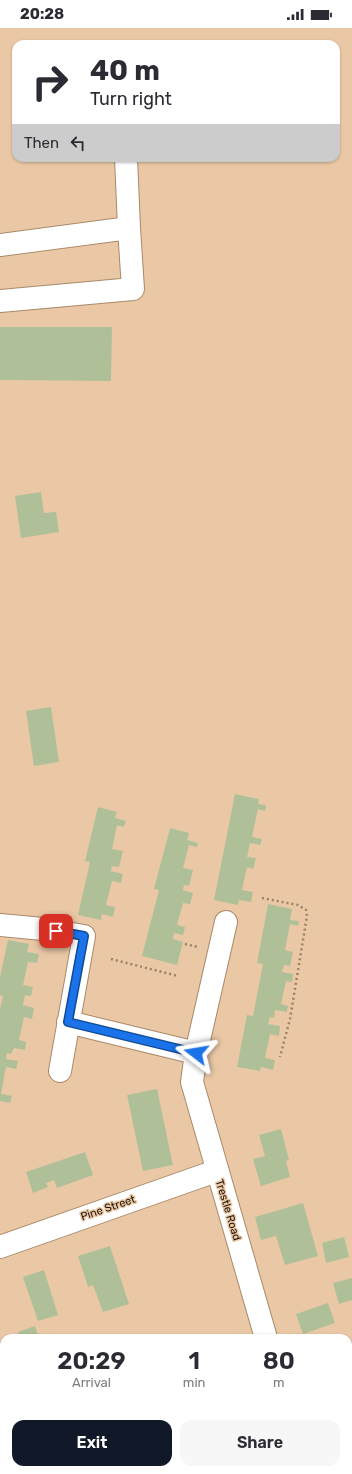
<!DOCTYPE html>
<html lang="en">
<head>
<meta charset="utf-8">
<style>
  :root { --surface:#fff; --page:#f7f7f7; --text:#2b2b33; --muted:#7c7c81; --accent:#111827 }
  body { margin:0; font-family:Rubik,sans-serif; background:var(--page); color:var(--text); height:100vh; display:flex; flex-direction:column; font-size:15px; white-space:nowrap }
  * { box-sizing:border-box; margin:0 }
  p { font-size:13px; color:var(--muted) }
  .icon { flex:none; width:22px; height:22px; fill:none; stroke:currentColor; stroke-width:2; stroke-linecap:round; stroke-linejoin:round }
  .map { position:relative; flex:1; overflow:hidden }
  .sheet { position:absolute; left:0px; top:1306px; width:352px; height:140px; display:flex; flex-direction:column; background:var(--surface); border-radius:12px 12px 0 0; box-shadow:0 1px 3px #0004 }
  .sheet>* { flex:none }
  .guide { position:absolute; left:12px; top:12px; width:328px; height:122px; border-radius:12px; box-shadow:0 1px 3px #0004; background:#fff; color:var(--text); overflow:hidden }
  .pin { position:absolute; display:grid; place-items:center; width:34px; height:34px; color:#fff; margin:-17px; border-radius:8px; box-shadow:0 2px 6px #0006 }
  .me { position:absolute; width:44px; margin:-22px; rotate:284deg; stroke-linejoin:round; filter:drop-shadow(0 0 3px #0008) }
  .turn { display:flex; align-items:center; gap:14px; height:84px; padding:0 12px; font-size:18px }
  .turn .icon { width:52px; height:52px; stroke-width:2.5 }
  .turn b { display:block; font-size:28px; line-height:34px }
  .then { display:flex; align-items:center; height:38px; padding:0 12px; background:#0003; gap:8px; font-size:15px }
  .eta { display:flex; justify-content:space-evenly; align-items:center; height:68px; text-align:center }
  .eta b { font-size:24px; font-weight:600; line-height:28px }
  .cta { display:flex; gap:8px; margin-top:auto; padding:8px 12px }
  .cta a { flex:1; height:46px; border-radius:12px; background:var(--accent); color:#fff; font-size:16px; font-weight:600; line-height:46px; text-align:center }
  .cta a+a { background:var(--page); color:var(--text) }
  .status { display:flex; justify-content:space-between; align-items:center; height:28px; padding:0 20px; background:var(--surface); direction:ltr }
  .status svg { height:11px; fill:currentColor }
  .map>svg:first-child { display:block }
</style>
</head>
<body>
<div class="status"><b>20:28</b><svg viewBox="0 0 49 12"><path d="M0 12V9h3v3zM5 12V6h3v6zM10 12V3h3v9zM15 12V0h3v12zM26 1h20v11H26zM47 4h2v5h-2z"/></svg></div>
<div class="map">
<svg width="352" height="1446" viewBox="0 0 352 1446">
  <rect width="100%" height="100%" fill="#eac8a6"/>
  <path fill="#afc098" d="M0 299H112L111 353 0 352Z
    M41 464 44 485 56 484 59 504 21 510 15 468Z
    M51 679 59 734 34 738 26 683Z
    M235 766 259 771 258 776 266 777 265 783 258 781 252 809 262 811 260 817 250 815 247 829 256 830 253 841 247 839 242 862 253 864 251 874 239 872 238 877 214 872Z
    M98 779 117 784 115 790 126 793 124 799 117 797 112 821 123 823 119 839 112 838 111 843 123 846 121 855 112 853 106 877 115 879 113 889 102 886 101 892 78 887 90 834 85 833Z
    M170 800 189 805 187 812 198 815 197 819 189 817 183 840 193 842 189 858 184 857 183 862 193 865 190 876 183 875 177 897 185 899 183 907 174 905 173 911 183 914 177 937 142 928 159 862 154 861Z
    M268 876 292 881 290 892 299 893 298 898 290 896 285 922 293 924 290 938 284 937 282 944 293 946 292 954 286 953 281 976 288 978 287 984 275 982 274 990 270 989 268 996 280 998 279 1008 270 1006 265 1030 275 1032 273 1042 261 1039 260 1043 237 1039 247 987 253 988 263 936 257 935Z
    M8 912 29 916 27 924 39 926 37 935 28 934 23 957 33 959 31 968 25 967 23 977 34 980 32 991 24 989 19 1012 26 1014 25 1022 14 1020 11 1026 7 1025 6 1031 18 1033 16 1041 6 1039 1 1066 12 1068 10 1075 0 1073V981L3 968 0 967V949Z
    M157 1061 173 1137 143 1143 127 1067Z
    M281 1101 289 1132 286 1133 290 1149 261 1158 253 1131 265 1128 259 1107Z
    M85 1124 93 1147 57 1160 54 1152 46 1155 48 1159 33 1165 26 1144Z
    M303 1175 318 1228 285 1237 276 1208 261 1212 255 1189Z
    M344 1209 349 1229 326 1235 322 1215Z
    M110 1218 129 1276 103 1284 93 1257 88 1259 78 1228Z
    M44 1242 58 1287 38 1293 23 1249Z
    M352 1250V1272L339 1276 333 1255Z
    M328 1275 335 1295 303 1306 296 1286Z
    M35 1298 39 1310H20L18 1304Z
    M256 1442H278L279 1446H257Z"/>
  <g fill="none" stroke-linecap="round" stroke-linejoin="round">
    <g stroke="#a88969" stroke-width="24">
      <path id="minor" d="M126 130 129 200
        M0 217 129 200 133 261 0 273
        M0 897 43 901 84 908 60 1043
        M68 994 196 1025 226 894
        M196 1025 192 1054 266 1310
        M0 1219 216 1143
        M302 1442 303 1446"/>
    </g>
    <path stroke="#9a8167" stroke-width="2.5" stroke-dasharray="2 3" stroke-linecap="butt" d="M262 870 298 877 306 882 307 888 290 991 280 1029
      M185 916 198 919
      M111 931 178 948"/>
    <use href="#minor" stroke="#fff" stroke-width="22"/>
  </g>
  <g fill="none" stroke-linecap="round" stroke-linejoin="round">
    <g stroke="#114b97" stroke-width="10">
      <path id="route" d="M56 903 84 908 68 994 196 1025"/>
    </g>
    <use href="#route" stroke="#1a73e8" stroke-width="7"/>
  </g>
  <g text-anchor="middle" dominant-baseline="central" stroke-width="3" stroke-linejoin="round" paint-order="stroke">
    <g font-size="11" fill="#1e1206" stroke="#eac8a6">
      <text transform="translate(108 1180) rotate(-19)">Pine Street</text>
      <text transform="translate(228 1182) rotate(73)">Trestle Road</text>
    </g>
  </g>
</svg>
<div class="pin" style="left:56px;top:903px;background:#d93025"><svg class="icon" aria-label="arrive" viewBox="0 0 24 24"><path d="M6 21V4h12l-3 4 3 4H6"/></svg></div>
<svg class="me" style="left:196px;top:1025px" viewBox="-20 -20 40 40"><path d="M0-17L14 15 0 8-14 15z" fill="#1a73e8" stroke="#fff" stroke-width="4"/></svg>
<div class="guide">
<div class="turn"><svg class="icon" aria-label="right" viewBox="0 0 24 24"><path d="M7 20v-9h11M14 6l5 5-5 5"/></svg><div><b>40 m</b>Turn right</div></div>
<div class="then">Then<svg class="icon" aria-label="left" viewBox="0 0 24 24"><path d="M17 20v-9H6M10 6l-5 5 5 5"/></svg></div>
</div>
<section class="sheet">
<div class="eta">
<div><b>20:29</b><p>Arrival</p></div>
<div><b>1</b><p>min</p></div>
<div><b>80</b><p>m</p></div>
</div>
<div class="cta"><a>Exit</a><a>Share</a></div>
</section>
</div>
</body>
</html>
